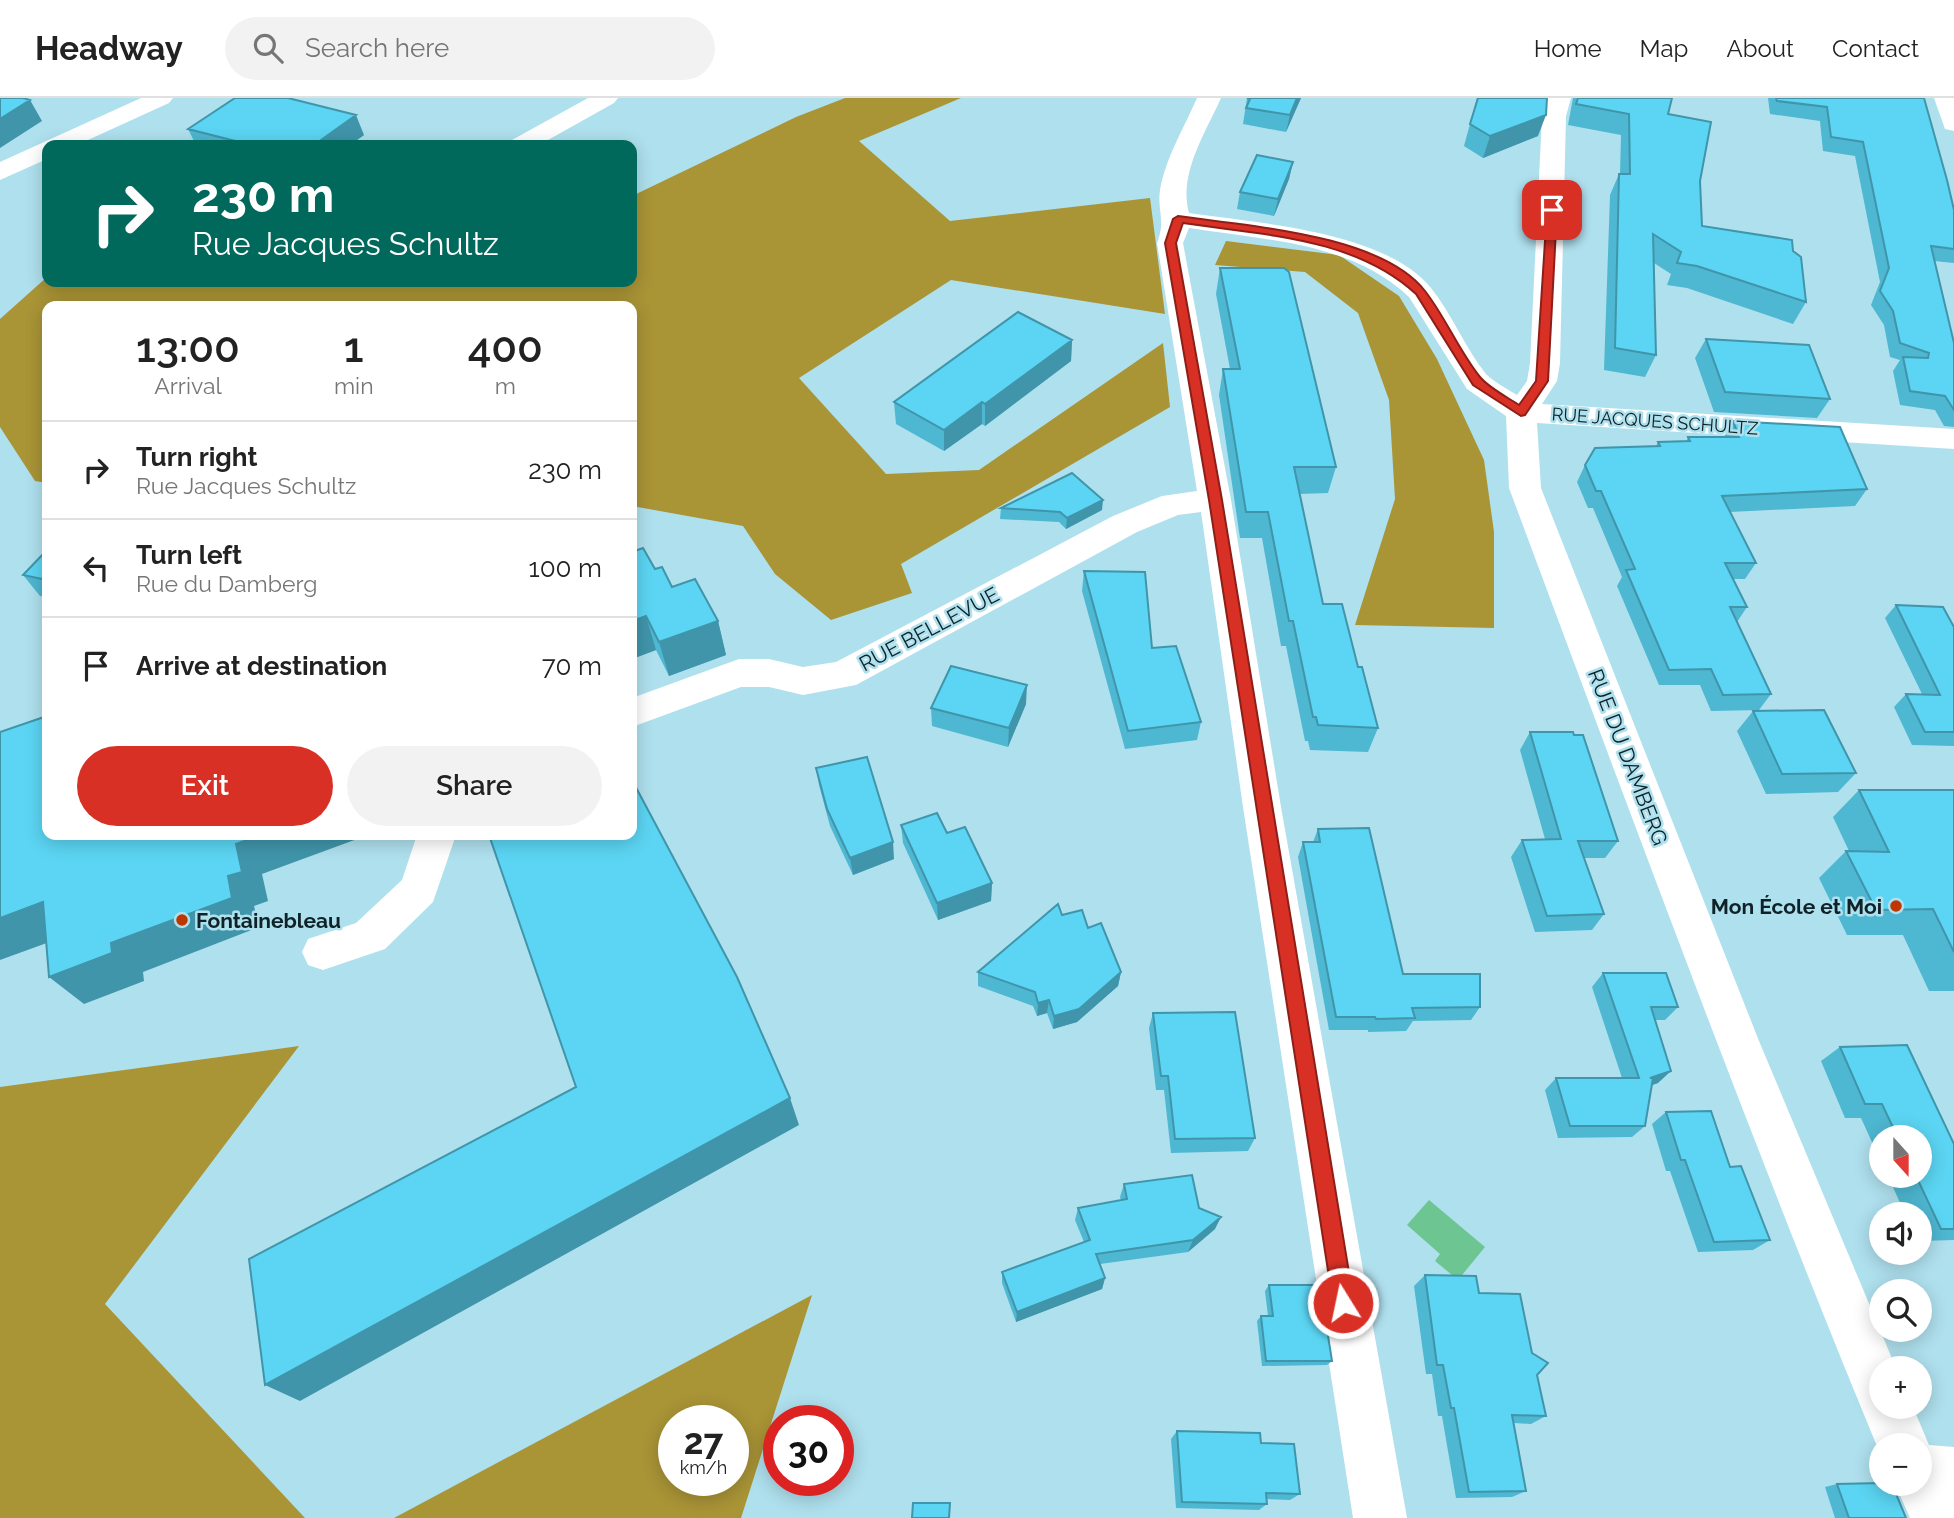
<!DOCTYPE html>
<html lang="en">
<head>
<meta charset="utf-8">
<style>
  :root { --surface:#fff; --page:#f2f2f2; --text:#222; --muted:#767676; --line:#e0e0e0; --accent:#d93025 }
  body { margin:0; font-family:Raleway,sans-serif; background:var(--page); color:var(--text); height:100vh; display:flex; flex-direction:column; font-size:26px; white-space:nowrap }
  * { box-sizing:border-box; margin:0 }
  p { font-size:23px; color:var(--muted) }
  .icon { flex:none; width:38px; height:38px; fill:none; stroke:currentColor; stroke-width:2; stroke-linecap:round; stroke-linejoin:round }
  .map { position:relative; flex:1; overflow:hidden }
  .side { position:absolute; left:42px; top:203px; width:595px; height:539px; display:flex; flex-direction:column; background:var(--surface); border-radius:14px; box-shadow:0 4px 18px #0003 }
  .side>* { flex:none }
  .banner { position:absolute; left:42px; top:42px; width:595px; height:147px; border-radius:14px; box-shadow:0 4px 18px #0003; background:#00695c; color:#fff; overflow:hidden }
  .needle { width:46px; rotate:159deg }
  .tools { position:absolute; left:1869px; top:1027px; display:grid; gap:14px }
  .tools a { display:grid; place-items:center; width:63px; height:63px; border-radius:50%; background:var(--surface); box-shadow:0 4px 18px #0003; font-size:35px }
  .speed { position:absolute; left:658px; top:1307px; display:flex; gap:14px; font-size:35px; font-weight:700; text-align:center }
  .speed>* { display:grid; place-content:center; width:91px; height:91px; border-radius:50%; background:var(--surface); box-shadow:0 4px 18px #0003; line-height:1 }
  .speed small { font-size:18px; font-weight:400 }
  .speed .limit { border:10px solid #d22; background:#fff; color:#111 }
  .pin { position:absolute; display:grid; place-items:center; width:60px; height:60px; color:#fff; margin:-30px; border-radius:14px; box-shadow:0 4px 10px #0006 }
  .me { position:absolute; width:77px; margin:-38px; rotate:350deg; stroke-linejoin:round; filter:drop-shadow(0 0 5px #0008) }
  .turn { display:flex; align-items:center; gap:24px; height:147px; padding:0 35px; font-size:32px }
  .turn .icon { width:91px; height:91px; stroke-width:2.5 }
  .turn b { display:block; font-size:49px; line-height:60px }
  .eta { display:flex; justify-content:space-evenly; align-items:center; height:119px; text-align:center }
  .eta b { font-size:42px; font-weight:600; line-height:49px }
  .primary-button { display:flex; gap:14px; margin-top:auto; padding:14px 35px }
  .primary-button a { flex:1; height:80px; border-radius:42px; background:var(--accent); color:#fff; font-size:28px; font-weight:600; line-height:80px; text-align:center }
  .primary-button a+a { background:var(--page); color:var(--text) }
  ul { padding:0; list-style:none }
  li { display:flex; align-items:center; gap:21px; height:98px; padding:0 35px; border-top:2px solid var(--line) }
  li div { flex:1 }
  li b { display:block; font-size:26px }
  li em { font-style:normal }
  header { display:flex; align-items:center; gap:42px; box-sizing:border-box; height:98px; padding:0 35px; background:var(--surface); border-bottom:2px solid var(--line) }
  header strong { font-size:33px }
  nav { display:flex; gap:38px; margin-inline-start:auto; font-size:24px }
  .search { width:490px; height:63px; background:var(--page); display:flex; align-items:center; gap:18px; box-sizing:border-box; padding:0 24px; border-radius:38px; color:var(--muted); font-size:26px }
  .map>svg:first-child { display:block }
</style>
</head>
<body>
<header>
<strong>Headway</strong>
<div class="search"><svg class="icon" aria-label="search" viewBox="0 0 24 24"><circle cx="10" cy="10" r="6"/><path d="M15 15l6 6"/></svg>Search here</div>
<nav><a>Home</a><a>Map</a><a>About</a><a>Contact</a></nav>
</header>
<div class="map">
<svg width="1954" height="1420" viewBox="0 0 1954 1420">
  <rect width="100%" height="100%" fill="#afe0ee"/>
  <path fill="#a99436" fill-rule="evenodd" d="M845 0H961L859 43 950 123 1150 100 1165 216 951 182 799 280 886 376 979 372 1163 245 1170 309 901 466 912 495 831 522 775 476 743 428 632 408V208H47V385L35 383 0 329V221L47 179V184H632V98L796 19Z
    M1226 143 1339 157 1399 198 1437 261 1484 362 1494 434V530L1355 527 1395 401 1389 302 1358 215 1305 174 1215 167Z
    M299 948 105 1206 305 1420H0V989Z
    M812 1197 741 1420H394ZM674 1323H733V1382H674Z"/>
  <path fill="#6dc692" d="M1429 1102 1485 1149 1458 1182 1435 1163 1440 1156 1407 1127Z"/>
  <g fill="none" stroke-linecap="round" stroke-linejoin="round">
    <path fill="#fff" fill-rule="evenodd" d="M141 0H173L169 5 77 47H47V61L0 82V64Z
      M588 0H618L614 5 539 47H509L512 42Z
      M1197 0H1221C1206 34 1178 76 1189 115 1257 125 1385 133 1431 190 1452 216 1465 250 1486 276 1494 284 1507 291 1517 297L1527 283 1530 265 1542 18 1547 0H1571L1566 18 1560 265 1557 283 1542 306 1954 331V351L1537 325 1541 390 1759 943 1896 1270H1881V1309H1913L1929 1347 1954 1349V1420H1910L1895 1386H1920V1348H1881V1358C1749 1039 1630 714 1509 390L1506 318 1467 291 1409 199C1351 144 1264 142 1189 130L1183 145 1231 402 1281 709 1407 1420H1353L1243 709 1201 414 1178 417 1137 434 856 587 803 597 769 589H741L632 629V600L739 561H769L803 569 836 564 1113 418 1162 398 1197 393 1157 145C1166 122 1157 113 1160 92 1166 59 1184 30 1197 0Z
      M1934 0H1954V33L1945 31Z
      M417 737H456L433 804 385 851 323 872 308 867 302 854 308 841 356 825 402 782Z"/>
  </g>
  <path fill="#4eb7d1" d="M1247 0H1301L1286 34 1243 26Z
    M1477 0 1538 38 1483 60 1464 48Z
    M1573 0H1672L1668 16 1700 83 1702 128 1793 153 1806 204 1793 226 1687 190 1667 187 1671 176 1654 165 1656 257 1645 279 1604 272 1610 97 1619 76H1620L1621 37 1568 27Z
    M1768 0H1924L1954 112V165L1934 163 1954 245V329L1944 328 1935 312 1900 307 1893 273 1900 262 1890 259 1884 227 1871 207 1880 184 1855 58 1823 53 1820 23 1770 16Z
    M188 31 364 37 350 47H196Z
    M1293 64 1289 81 1274 118 1237 111 1240 94Z
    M1220 170 1336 369 1328 395 1299 396 1323 506 1358 569 1378 630 1368 654 1310 652 1308 643H1305L1286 548H1281L1262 440H1240L1219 297 1223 271H1230L1216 196Z
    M1706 241 1830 301 1817 320 1714 314 1695 260Z
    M1072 242 1071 263 985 328 982 326 944 353 896 326 894 304Z
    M1733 323 1867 391 1855 408 1730 414 1756 465 1745 481H1733L1747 509 1737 524 1771 596 1759 612 1711 613 1700 587H1659L1617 488 1622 479 1593 410H1588L1577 384 1585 367 1656 348 1658 344H1686L1688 339H1724Z
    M1001 410 1102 412 1066 431 1059 424 1000 421Z
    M47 452V499L40 498 23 477Z
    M632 454 655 471 672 489 718 523 726 557 669 578 656 552 632 561Z
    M1084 473 1201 624 1197 642 1125 651 1082 493Z
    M1896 507 1954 529V648L1912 647 1894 609 1906 596H1922L1885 520Z
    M1026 606 1008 649 932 628 931 610Z
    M1753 613 1856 675 1838 694 1766 696 1737 633Z
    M1530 634 1618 743 1605 760H1584L1604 816 1592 832 1535 834 1511 759 1522 742 1545 741 1520 652Z
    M816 670 894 761 853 777 830 728 819 687Z
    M1859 692H1954V893H1929L1903 837H1847L1819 780 1846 753H1849L1833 719Z
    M901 727 992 785 991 803 938 822 903 745Z
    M1318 731 1403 876 1480 909 1471 922 1413 923 1406 933 1368 934V932H1329L1298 759 1303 744H1313Z
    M1062 817 1088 830 1121 874 1118 888 1077 924 1053 931 1047 915 1037 918 1033 908 978 888V874Z
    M1603 875 1678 909 1665 922H1655L1658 985 1652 987 1645 1028 1632 1039 1558 1040 1545 992 1556 980H1622L1592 889Z
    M1153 915 1255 1040 1248 1053 1171 1055 1164 992H1156L1149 930Z
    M1840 949 1954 1046V1142L1920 1143V1116H1905L1888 1078H1920V1040H1881V1064L1861 1020H1845L1821 963Z
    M1666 1014 1730 1069 1770 1142 1753 1152 1698 1154 1670 1073H1666L1652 1026Z
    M1124 1086 1199 1110 1215 1131 1188 1154 1100 1166 1105 1180 1102 1191 1016 1224 1002 1185V1174L1084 1144 1075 1122 1078 1110 1121 1102 1120 1099Z
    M1425 1177 1479 1195 1537 1277 1546 1318 1531 1326 1514 1325 1526 1393 1512 1399 1456 1400 1442 1318H1438L1432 1276H1426L1414 1188Z
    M1269 1187 1332 1263 1327 1267 1262 1268 1257 1223 1261 1218H1268L1265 1193Z
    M1177 1333 1261 1345 1300 1396 1290 1402 1267 1401V1406L1259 1412 1176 1410 1171 1341Z
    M1837 1386 1906 1420H1835L1825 1389Z"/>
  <path fill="#4095aa" d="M1297 0H1301L1286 34 1290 17Z
    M30 2 42 23 0 50V21Z
    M356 17 364 37 350 47H314Z
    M1546 17 1538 38 1483 60 1490 38Z
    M1293 64 1289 81 1274 118 1278 101Z
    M1072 242 1071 263 985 328V306Z
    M982 304V326L944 353V332Z
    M1103 402 1102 412 1066 431 1067 420Z
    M646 518 656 552 632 561V523Z
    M718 523 726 557 669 578 659 544Z
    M1027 587 1026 606 1008 649 1009 630Z
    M261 737H368L262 776 268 803 254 808 259 829 143 874 144 883 84 906 49 879 111 845 228 778 236 746Z
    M893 744 894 761 853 777 850 760Z
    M992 785 991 803 938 822 937 805Z
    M43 804 77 834 0 862V820Z
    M1121 874 1118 888 1077 924 1053 931 1054 918Z
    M1049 902 1047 915 1037 918 1038 905Z
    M1671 973 1658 985 1638 992 1650 980Z
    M790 1000 799 1027 300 1303 265 1287Z
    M1221 1119 1215 1131 1188 1154 1193 1142Z
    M1105 1180 1102 1191 1016 1224 1017 1214Z"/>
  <path fill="#5bd5f3" stroke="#4095aa" stroke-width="2" d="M0 0H23L30 2 0 21Z
    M235 0H288L356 17 314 47H251L188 31Z
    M1247 0H1297L1290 17 1246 10 1250 1Z
    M1478 0H1547L1546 17 1490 38 1470 26Z
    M1578 0H1672L1668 16 1711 24 1700 83 1702 128 1792 142 1793 153 1801 159 1806 204 1697 168 1677 165 1681 154 1653 136 1656 257 1615 250 1619 76H1630L1629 16 1576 6Z
    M1776 0H1924L1947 82 1954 112V151L1931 148 1954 245V312L1945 298 1910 293 1903 259 1928 260 1929 255 1900 245 1893 213 1880 193 1889 170 1863 44 1831 39 1827 9 1777 3Z
    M1257 57 1293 64 1278 101 1240 94Z
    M1220 170H1284L1289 174 1336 369H1294L1323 506H1342L1358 569H1362L1378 630 1318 627 1316 619H1313L1293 523H1289L1268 414H1246L1223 271H1240Z
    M1018 214 1072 242 985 306 982 304 944 332 894 304Z
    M1706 241 1809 247 1830 301 1725 294Z
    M1733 323 1840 329 1867 391 1722 398 1756 465H1725L1747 509H1730L1771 596 1723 597 1711 571 1669 572 1626 472 1635 471 1601 393H1596L1585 367 1595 350 1660 348 1658 344 1690 343 1688 339H1739Z
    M1072 375 1103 402 1067 420 1060 414 1001 410Z
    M643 450 655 471 662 469 672 489 695 481 718 523 659 544 646 518 632 523V454Z
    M47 452V482L23 477Z
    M1084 473 1145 474 1152 550 1176 548 1201 624 1128 633Z
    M1896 507 1943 509 1954 529V634H1925L1906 596 1940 597Z
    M951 568 1027 587 1009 630 931 610Z
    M1824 612 1856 675 1782 676 1753 613Z
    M47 618V737H261L236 746 242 774 228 778 232 800 111 845 112 855 49 879 43 804 0 820V634Z
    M1530 634H1573L1574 637H1583L1618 743H1578L1604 816 1547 818 1522 742 1561 741Z
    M867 659 893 744 850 760 827 711 816 670Z
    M632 682 737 879 790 1000 265 1287 249 1161 576 989 489 737H632Z
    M1859 692H1954V854L1933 811 1876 812 1846 753 1889 754Z
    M937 715 947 735 965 729 992 785 937 805 901 727Z
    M1369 730 1403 876H1480V909L1412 910 1415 920 1376 921 1375 919H1336L1303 744H1320L1318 731Z
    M1058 806 1062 817 1082 812 1088 830 1101 825 1121 874 1079 911 1054 918 1049 902 1038 905 1035 894 978 874Z
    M1603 875H1666L1678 909H1651L1671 973 1650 980H1653L1645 1028H1570L1556 980H1639Z
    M1235 914 1255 1040 1175 1041 1168 978H1161L1153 915Z
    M1907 947 1954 1046V1131H1941L1916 1078H1920V1040H1898L1882 1006H1865L1840 949Z
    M1711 1013 1730 1069 1741 1068 1770 1142 1714 1144 1685 1062H1681L1666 1014Z
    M1192 1077 1199 1110 1221 1119 1193 1142 1096 1156 1105 1180 1017 1214 1002 1174 1090 1142 1078 1110 1127 1101 1124 1086Z
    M1425 1177 1476 1178 1479 1195 1520 1196 1532 1255 1548 1265 1537 1277 1546 1318 1512 1317 1526 1393 1469 1394 1454 1310H1451L1443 1267H1437Z
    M1269 1187H1320L1332 1263H1266L1261 1218H1273Z
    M1177 1333 1260 1335 1261 1345 1294 1346 1300 1396 1266 1395 1267 1406 1182 1404Z
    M1881 1385V1386H1892L1906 1420H1849L1837 1386Z
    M913 1405H950L949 1420H912Z"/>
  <path fill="#d93025" stroke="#8d1f18" stroke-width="2" d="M1552 109 1557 112 1548 283 1525 317 1521 318 1473 287 1416 196C1354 139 1262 137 1183 125L1176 145 1222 402 1354 1205 1351 1212 1343 1215 1336 1212 1333 1205 1209 402 1165 145 1173 121 1178 118C1246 128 1381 136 1425 193 1446 220 1459 253 1480 279 1489 290 1507 299 1519 307L1536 283 1547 112Z"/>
  <g fill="#be3601" stroke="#afe0ee" stroke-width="2.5">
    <circle cx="1896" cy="808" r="7"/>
    <circle cx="182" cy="822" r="7"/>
  </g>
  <g text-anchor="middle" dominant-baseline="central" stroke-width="5" stroke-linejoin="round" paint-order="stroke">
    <g font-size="18" fill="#0e2227" stroke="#afe0ee">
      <text transform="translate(1655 323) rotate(4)">RUE JACQUES SCHULTZ</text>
    </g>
    <g font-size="21" fill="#0e2227" stroke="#afe0ee">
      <text transform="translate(929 531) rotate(-28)">RUE BELLEVUE</text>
      <text transform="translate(1628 659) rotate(69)">RUE DU DAMBERG</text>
    </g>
    <g font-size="21" font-weight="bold" fill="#0e2227" stroke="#afe0ee" text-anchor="end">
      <text x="1882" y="808">Mon École et Moi</text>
      <text x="196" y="822" text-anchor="start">Fontainebleau</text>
    </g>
  </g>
</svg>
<div class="tools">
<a><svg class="needle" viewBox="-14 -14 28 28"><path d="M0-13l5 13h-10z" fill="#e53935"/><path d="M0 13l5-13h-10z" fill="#767676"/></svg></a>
<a><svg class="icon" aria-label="sound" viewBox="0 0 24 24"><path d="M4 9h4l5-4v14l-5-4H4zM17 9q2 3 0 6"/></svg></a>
<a><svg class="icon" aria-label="search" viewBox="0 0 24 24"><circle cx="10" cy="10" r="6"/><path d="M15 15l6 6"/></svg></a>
<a>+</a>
<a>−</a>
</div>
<div class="speed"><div>27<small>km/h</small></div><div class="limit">30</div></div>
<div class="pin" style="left:1552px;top:112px;background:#d93025"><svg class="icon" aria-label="arrive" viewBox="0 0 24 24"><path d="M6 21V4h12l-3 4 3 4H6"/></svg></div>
<svg class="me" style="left:1343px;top:1205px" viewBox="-20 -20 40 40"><circle r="17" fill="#d93025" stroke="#fff" stroke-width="3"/><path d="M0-11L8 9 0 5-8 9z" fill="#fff"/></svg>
<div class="banner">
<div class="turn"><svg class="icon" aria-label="right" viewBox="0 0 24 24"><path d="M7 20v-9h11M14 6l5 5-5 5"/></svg><div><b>230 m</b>Rue Jacques Schultz</div></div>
</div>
<section class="side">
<div class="eta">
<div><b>13:00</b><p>Arrival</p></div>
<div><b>1</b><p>min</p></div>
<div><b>400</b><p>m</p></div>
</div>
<ul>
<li><svg class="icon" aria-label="right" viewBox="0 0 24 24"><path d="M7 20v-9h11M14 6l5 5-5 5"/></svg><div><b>Turn right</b><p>Rue Jacques Schultz</p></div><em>230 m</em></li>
<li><svg class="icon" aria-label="left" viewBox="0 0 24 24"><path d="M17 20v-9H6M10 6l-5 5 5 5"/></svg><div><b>Turn left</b><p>Rue du Damberg</p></div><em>100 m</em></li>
<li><svg class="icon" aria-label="arrive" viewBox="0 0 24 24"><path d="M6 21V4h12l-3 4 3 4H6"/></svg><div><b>Arrive at destination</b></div><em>70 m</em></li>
</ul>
<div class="primary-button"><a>Exit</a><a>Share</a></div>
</section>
</div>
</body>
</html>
